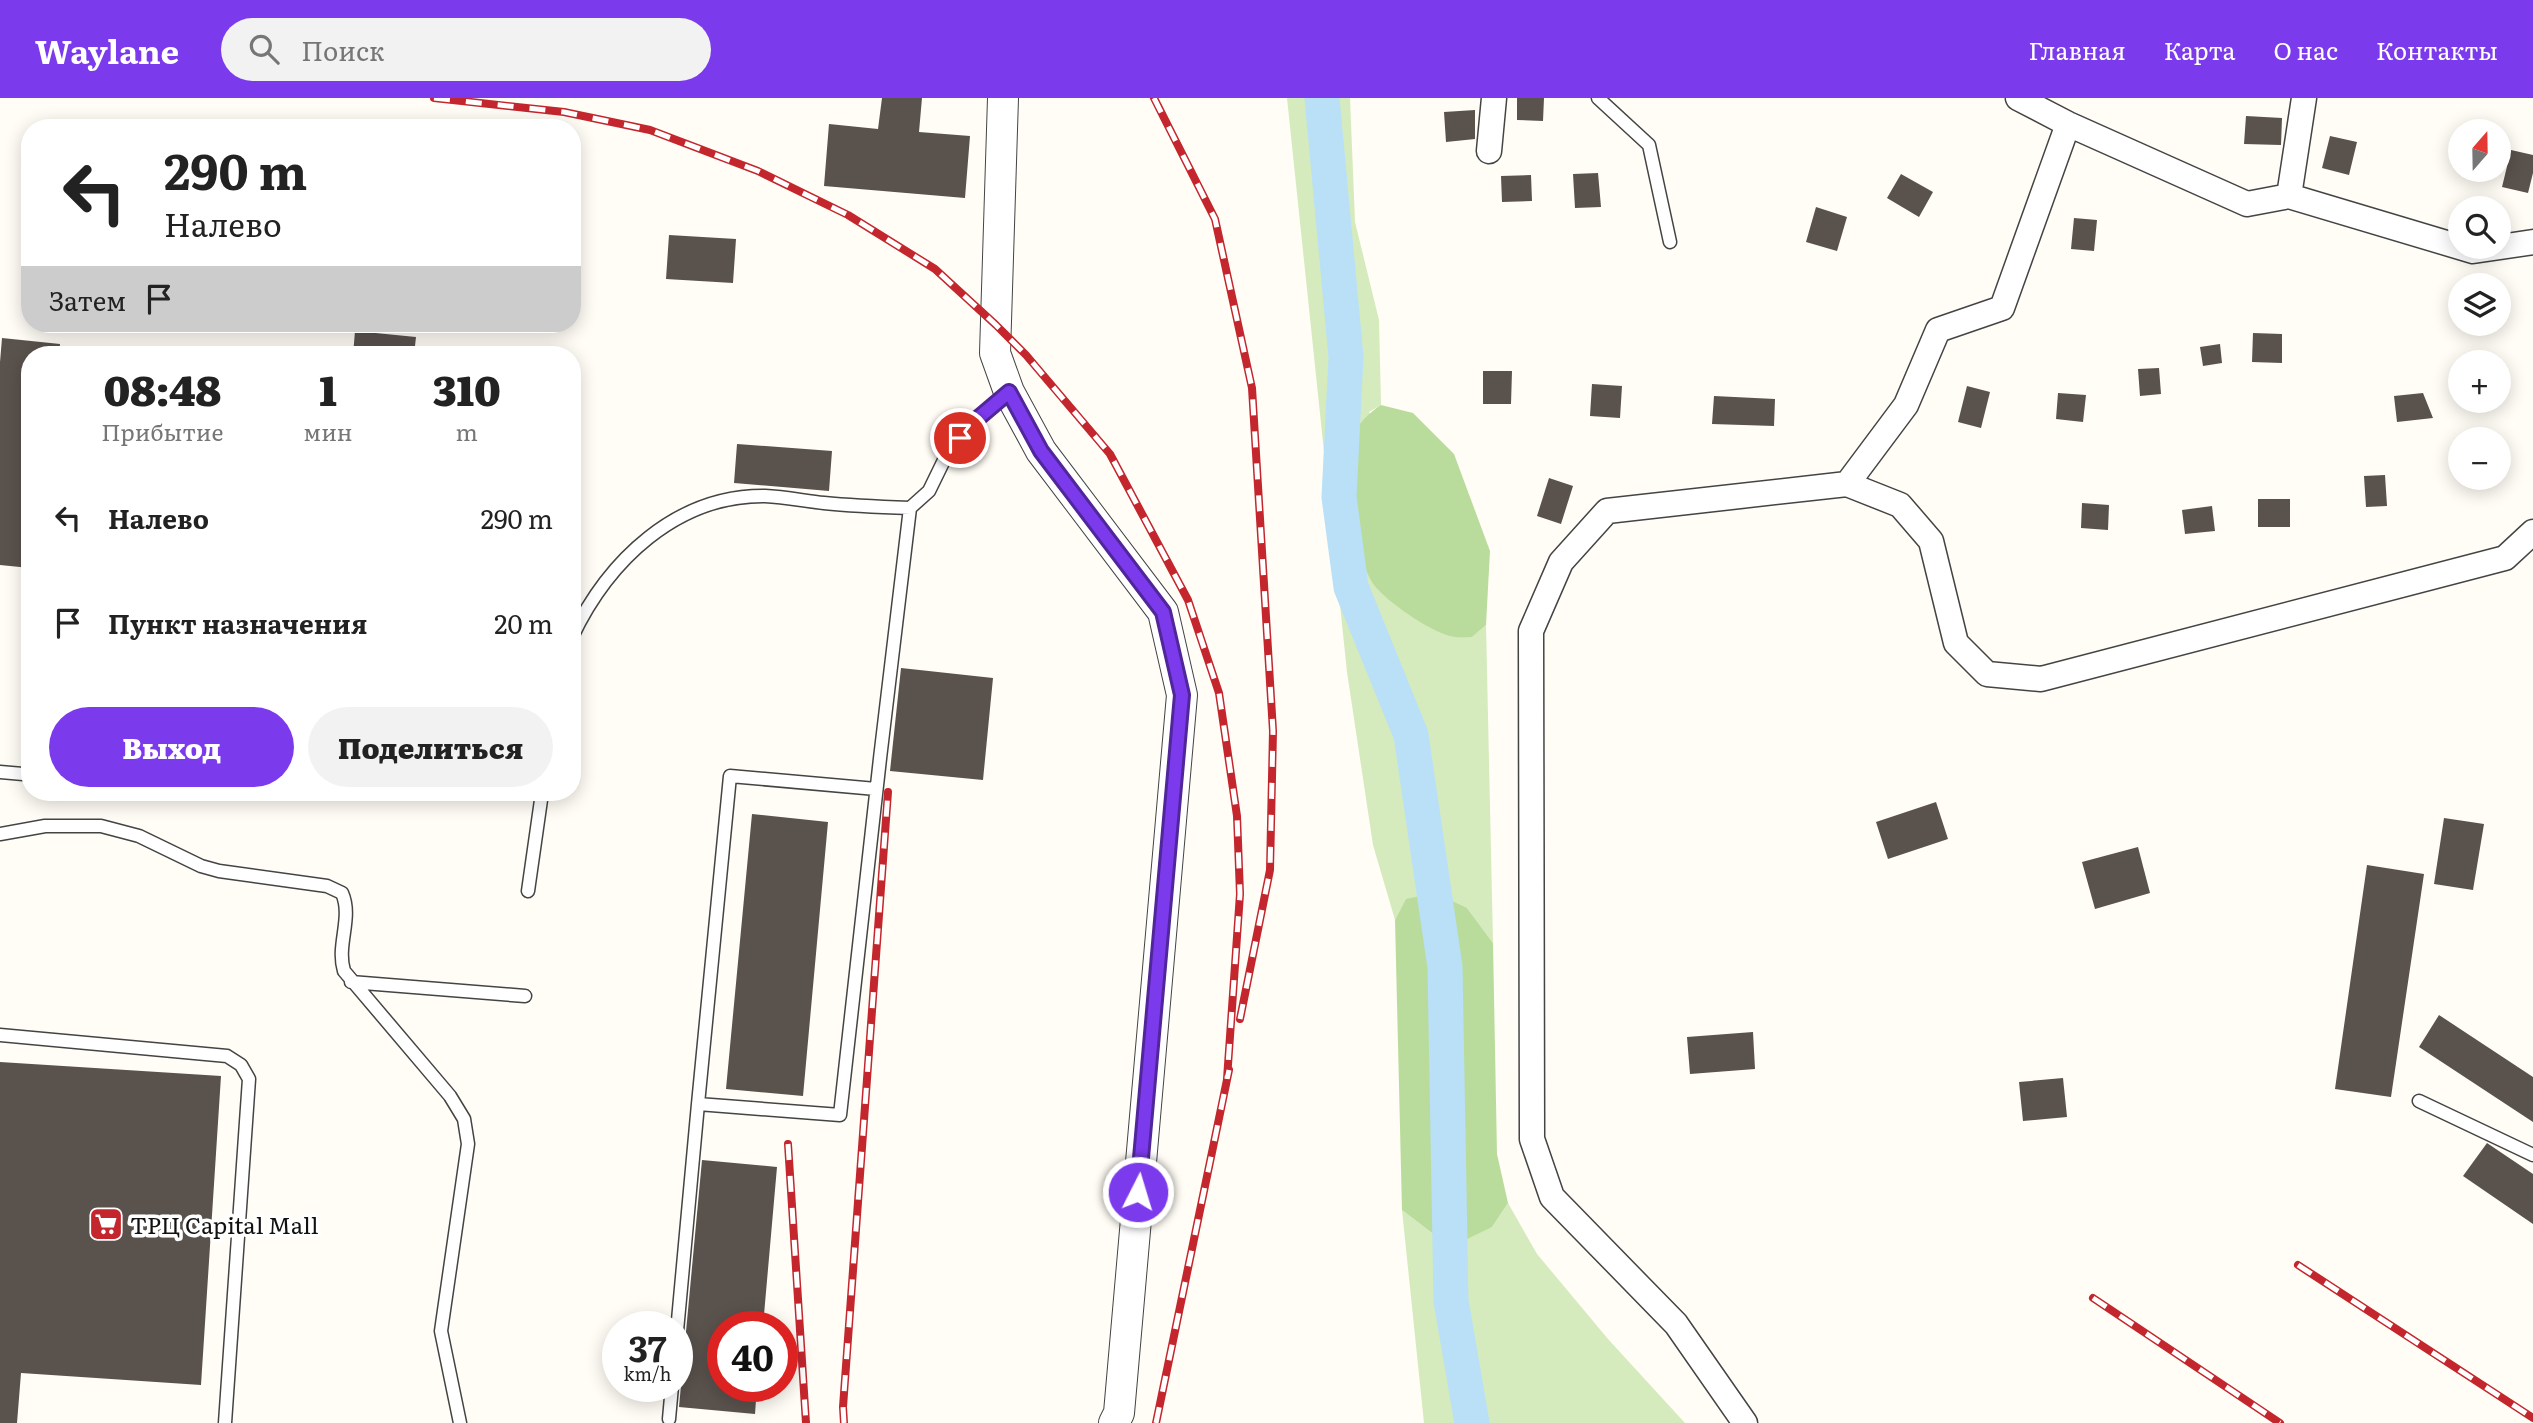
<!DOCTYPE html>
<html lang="ru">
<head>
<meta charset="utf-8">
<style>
  :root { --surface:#fff; --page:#f2f2f2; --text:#222; --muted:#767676; --accent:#7c3aed }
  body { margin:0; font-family:Literata,serif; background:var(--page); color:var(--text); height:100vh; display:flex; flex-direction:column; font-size:26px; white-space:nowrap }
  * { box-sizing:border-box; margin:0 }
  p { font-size:23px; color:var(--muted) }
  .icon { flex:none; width:38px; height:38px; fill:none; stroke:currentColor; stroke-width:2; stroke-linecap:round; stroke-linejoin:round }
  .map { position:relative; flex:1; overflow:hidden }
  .panel { position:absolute; left:21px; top:248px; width:560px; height:455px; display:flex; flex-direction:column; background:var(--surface); border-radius:28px; box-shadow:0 4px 18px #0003 }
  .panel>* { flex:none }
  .hud { position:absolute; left:21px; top:21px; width:560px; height:214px; border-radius:28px; box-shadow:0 4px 18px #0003; background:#fff; color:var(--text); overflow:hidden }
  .needle { width:46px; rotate:20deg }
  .buttons { position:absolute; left:2448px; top:21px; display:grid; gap:14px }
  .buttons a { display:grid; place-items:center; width:63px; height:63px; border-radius:50%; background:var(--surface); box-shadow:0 4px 18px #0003; font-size:35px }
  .speed { position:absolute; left:602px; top:1213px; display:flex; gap:14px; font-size:35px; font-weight:700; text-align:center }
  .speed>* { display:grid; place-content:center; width:91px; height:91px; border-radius:50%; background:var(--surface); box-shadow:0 4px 18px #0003; line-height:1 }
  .speed small { font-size:18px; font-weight:400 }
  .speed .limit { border:10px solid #d22; background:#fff; color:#111 }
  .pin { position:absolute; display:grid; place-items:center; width:60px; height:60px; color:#fff; margin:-30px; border:4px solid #fff; border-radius:50%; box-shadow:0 2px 7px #0007 }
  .me { position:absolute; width:77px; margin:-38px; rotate:5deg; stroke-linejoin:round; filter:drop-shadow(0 0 5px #0008) }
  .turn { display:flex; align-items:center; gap:24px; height:147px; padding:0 28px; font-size:32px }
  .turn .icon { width:91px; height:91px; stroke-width:2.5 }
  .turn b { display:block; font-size:49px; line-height:60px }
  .then { display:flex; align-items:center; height:66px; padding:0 28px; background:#0003; gap:14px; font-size:26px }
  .eta { display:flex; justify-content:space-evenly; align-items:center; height:119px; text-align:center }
  .eta b { font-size:42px; font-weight:800; line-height:49px }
  .button { display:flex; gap:14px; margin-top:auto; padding:14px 28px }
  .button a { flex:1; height:80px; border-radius:42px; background:var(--accent); color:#fff; font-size:28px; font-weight:800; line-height:80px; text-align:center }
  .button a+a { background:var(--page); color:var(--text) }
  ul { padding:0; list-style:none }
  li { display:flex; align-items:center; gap:21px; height:105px; padding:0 28px }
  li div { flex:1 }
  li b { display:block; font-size:26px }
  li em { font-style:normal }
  header { display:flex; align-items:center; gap:42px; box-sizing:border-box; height:98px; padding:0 35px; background:var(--accent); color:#fff }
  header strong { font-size:33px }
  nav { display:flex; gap:38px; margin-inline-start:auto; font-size:24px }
  .search { width:490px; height:63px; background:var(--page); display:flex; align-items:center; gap:18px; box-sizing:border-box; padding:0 24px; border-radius:38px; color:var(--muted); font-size:26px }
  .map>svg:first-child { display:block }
</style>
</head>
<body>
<header>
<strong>Waylane</strong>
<div class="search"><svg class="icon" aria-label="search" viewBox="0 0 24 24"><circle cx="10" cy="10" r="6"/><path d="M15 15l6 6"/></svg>Поиск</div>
<nav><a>Главная</a><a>Карта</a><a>О нас</a><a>Контакты</a></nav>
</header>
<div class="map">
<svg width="2533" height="1325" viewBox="0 0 2533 1325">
  <rect width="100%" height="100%" fill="#fffdf5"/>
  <path fill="#d5ebbd" d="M1287 0H1350L1355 124 1379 222 1381 307 1369 314 1472 539 1486 527 1493 845 1467 810 1406 802 1395 822 1373 747 1347 574Z
    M1508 1105 1537 1156 1608 1241 1685 1325H1424L1402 1112 1440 1141 1492 1129Z"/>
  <path fill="#b9dc9c" d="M1381 307 1413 315 1454 356 1490 453 1486 527 1472 539C1465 539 1457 540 1450 538 1430 533 1387 504 1374 487 1353 457 1345 375 1353 339 1357 326 1370 314 1381 307Z
    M1435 795 1467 810 1493 845 1497 1056 1508 1105 1492 1129 1465 1142 1440 1141 1402 1112 1395 822 1406 801Z"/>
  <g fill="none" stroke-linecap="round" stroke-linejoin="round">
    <path stroke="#b9e0f7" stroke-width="35" d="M1322 0 1346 259 1339 399 1351 489 1411 637 1445 869 1451 1203 1472 1325"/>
  </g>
  <path fill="#5a524d" d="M882 0H922L919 34 970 38 965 100 824 88 829 26 878 31Z
    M1517 0H1544L1543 23 1517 22Z
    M1475 12V41L1446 44 1444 14Z
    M2246 18 2282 20 2281 47 2244 46Z
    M2330 38 2357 44 2349 77 2322 70Z
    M2511 52 2533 57V75L2528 95 2502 89Z
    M1598 75 1601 109 1575 110 1573 76Z
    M1901 76 1933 94 1919 119 1887 100Z
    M1531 77 1532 103 1502 104 1501 78Z
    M1816 109 1847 119 1837 153 1806 144Z
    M2074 120 2097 122 2094 153 2071 151Z
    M669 137 736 141 733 185 666 181Z
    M355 233 416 239 414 257H353Z
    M2253 235 2282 236V265L2252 264Z
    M2 240 60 246 59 257H30V470L0 467V264Z
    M2220 246 2222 265 2203 268 2200 249Z
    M2159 270 2161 296 2140 298 2138 271Z
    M1483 273H1512L1511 306H1483Z
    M1592 286 1622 288 1620 320 1590 318Z
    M1967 288 1990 294 1981 330 1958 324Z
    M2058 295 2086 297 2083 324 2056 321Z
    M2423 295 2433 320 2397 324 2394 298Z
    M1714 298 1775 301 1774 328 1712 326Z
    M737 346 832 353 829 393 734 385Z
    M2385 377 2387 408 2366 409 2364 378Z
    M1549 380 1573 388 1561 426 1537 418Z
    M2258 401H2290V429H2258Z
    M2082 405 2109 407 2108 432 2081 430Z
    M2212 408 2215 433 2185 436 2182 412Z
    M901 570 993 580 983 682 890 673Z
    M1936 704 1948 741 1888 761 1876 724Z
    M752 716 828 724 803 998 726 991Z
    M2444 720 2484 726 2473 792 2434 786Z
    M2138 749 2150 795 2095 811 2082 764Z
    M2367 767 2424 776 2391 999 2335 991Z
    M2439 917 2533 979V1024L2419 949Z
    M1753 934 1755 971 1690 976 1687 939Z
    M0 964 221 978 201 1287 21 1275 17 1325H0Z
    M2063 980 2067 1019 2023 1023 2019 984Z
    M2487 1045 2533 1076V1126L2463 1078Z
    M702 1062 777 1069 763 1228H723V1288H757L755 1316 679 1309Z"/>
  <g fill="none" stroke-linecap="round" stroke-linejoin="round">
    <g stroke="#444" stroke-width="15">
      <path id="service" d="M1598 0 1649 47 1670 144
        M572 539C608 463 676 397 765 398 785 399 805 403 824 405 853 408 881 409 910 410L929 393 949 352 970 327 1008 295
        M0 674 23 676 30 674
        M876 691 730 678 698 1006 840 1017C862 815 885 612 910 410
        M0 736 45 728H101L139 738 201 768 219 773 327 788 342 795C353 820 336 847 344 873L450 998 464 1021 468 1046 441 1233 460 1325
        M528 793 542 695
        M351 884 525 898
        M0 937 227 958 241 967 249 981 225 1325
        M2419 1003 2533 1057
        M677 1233 698 1006
        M669 1321 672 1288"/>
    </g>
    <g stroke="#444" stroke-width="27">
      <path id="minor" d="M2018 0 2068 26 2247 106 2289 98 2473 153 2533 144
        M1489 53 1494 0
        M2289 98 2304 0
        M1847 386 1906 307 1938 232 2002 210 2068 26
        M1745 1325 1676 1226 1552 1099 1532 1041 1531 533 1561 464 1607 413 1847 386 1900 407 1931 443 1956 545 1987 576 2041 581 2505 460 2533 434"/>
    </g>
    <g stroke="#444" stroke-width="32">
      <path id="tertiary" d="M1003 0 995 255 1009 294 1041 353 1163 514 1182 597 1119 1315 1114 1325"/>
    </g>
    <use href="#service" stroke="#fff" stroke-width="12"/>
    <use href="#minor" stroke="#fff" stroke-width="24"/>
    <use href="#tertiary" stroke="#fff" stroke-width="30"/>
    <g stroke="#c4262e" stroke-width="8">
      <path id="rail" d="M434 0 564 14 650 32 758 73 848 117 935 171 996 227 1026 257 1110 356 1188 502 1219 595 1237 718 1240 796 1227 981
        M1154 0 1215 121 1252 290 1273 633 1270 772 1240 921
        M788 1046 806 1325
        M2298 1167 2533 1320
        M2093 1200 2280 1325
        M844 1325 843 1309 888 694
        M1156 1325 1229 972"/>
    </g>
    <use href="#rail" stroke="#fff" stroke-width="5" stroke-dasharray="16" stroke-linecap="butt"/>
  </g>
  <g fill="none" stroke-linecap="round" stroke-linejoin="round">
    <g stroke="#51269a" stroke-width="18">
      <path id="route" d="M960 340 970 327 1009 294 1041 353 1163 514 1182 597 1138 1094"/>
    </g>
    <use href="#route" stroke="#7c3aed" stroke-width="12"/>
  </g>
  <defs>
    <g id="supermarket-square" transform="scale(1.75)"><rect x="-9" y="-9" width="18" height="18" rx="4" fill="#c4262e" stroke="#fff"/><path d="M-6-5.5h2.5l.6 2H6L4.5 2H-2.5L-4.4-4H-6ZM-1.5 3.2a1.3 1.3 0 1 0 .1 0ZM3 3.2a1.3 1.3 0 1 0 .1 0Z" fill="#fff"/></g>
  </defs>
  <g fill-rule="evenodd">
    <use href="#supermarket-square" x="106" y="1126"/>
  </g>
  <g text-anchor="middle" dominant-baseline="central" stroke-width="7" stroke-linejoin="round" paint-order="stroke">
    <g font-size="23" fill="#111" stroke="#fff" text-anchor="start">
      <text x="130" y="1126">ТРЦ Capital Mall</text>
    </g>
  </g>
</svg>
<div class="buttons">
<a><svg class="needle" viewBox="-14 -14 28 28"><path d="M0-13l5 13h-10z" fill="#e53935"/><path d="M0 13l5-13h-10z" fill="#767676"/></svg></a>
<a><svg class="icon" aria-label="search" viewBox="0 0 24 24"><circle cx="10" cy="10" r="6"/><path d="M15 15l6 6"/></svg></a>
<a><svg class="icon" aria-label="layers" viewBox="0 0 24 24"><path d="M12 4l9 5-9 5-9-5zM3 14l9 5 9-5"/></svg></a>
<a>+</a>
<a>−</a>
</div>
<div class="speed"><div>37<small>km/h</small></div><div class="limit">40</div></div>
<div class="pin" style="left:960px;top:340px;background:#d93025"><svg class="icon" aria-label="arrive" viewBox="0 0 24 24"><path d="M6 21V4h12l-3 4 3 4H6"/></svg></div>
<svg class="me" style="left:1138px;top:1094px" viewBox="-20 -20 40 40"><circle r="17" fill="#7c3aed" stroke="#fff" stroke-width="3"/><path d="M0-11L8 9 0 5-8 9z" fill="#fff"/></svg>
<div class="hud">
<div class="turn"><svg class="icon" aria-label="left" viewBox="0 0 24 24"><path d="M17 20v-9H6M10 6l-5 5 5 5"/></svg><div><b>290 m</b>Налево</div></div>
<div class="then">Затем<svg class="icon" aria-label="arrive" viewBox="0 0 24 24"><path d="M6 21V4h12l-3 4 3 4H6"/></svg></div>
</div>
<section class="panel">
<div class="eta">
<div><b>08:48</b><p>Прибытие</p></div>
<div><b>1</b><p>мин</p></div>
<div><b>310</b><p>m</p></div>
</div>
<ul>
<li><svg class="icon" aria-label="left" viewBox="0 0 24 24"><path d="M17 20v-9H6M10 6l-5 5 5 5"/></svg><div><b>Налево</b></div><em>290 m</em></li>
<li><svg class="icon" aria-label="arrive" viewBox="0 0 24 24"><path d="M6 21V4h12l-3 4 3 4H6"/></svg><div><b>Пункт назначения</b></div><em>20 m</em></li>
</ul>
<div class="button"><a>Выход</a><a>Поделиться</a></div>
</section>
</div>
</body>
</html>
